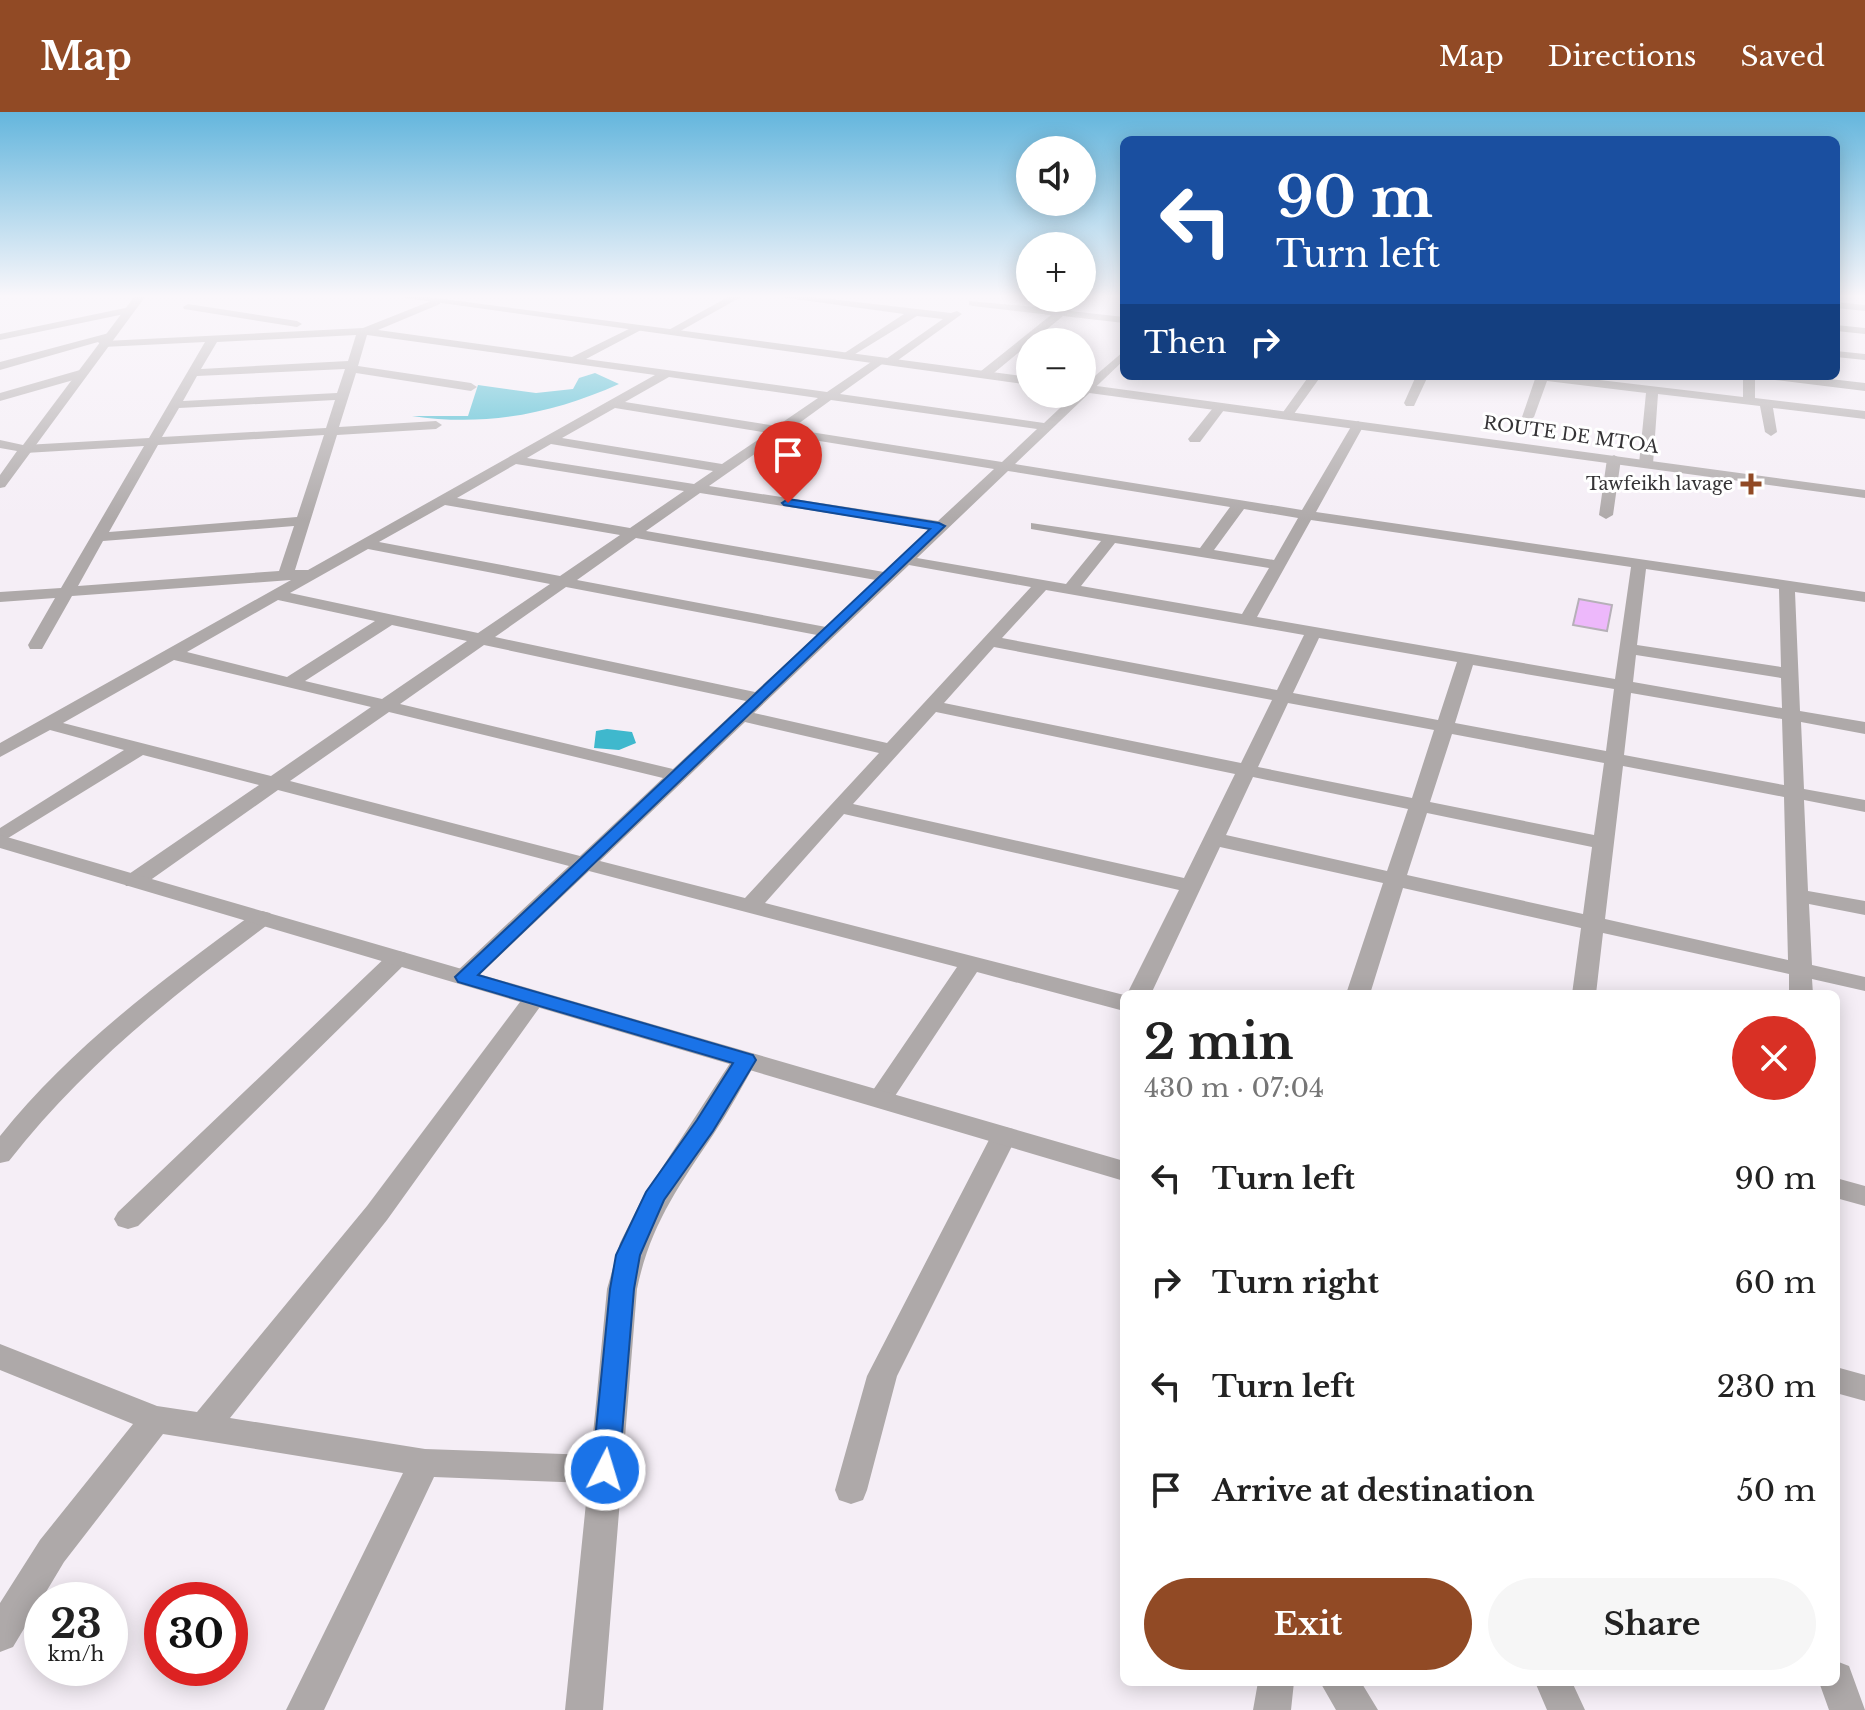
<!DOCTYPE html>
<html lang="en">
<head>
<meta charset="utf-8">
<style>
  :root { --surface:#fff; --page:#f6f6f6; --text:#222; --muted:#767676; --accent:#914a25 }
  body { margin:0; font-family:"Libre Baskerville",serif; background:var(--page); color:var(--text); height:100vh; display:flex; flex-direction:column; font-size:30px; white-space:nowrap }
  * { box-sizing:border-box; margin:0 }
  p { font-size:26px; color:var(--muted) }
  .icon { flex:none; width:44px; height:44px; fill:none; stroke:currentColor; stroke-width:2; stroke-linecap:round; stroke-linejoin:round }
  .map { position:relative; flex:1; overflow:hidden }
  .panel { position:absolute; left:1120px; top:878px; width:720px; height:696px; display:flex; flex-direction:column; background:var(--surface); border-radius:12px; box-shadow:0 4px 20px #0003 }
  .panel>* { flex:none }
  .hud { position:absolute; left:1120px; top:24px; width:720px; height:244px; border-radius:12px; box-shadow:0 4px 20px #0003; background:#1a4fa0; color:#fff; overflow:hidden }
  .controls { position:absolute; left:1016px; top:24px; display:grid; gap:16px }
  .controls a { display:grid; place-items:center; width:80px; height:80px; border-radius:50%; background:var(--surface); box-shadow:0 4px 20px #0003; font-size:40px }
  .speed { position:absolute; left:24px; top:1470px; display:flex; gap:16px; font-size:40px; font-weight:700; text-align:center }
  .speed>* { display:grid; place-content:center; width:104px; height:104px; border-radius:50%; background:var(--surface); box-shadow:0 4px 20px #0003; line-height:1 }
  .speed small { font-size:20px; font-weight:400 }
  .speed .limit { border:12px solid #d22; background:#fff; color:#111 }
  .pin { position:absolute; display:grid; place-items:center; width:68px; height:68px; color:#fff; margin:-82px -34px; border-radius:50% 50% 50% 0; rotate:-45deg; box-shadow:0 0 8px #0007 }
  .pin .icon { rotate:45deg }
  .me { position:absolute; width:88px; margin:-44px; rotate:5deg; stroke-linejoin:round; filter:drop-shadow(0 0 6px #0008) }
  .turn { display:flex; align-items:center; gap:28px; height:168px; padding:0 24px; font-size:36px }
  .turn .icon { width:104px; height:104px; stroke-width:2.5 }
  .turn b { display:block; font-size:56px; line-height:68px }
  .then { display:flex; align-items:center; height:76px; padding:0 24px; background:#0003; gap:16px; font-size:30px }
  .round { display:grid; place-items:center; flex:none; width:84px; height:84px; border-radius:42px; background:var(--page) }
  .summary { display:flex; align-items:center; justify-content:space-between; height:136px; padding:0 24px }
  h1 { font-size:48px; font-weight:700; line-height:60px }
  .action { display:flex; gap:16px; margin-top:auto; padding:16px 24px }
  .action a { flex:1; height:92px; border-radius:48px; background:var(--accent); color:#fff; font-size:32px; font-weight:700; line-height:92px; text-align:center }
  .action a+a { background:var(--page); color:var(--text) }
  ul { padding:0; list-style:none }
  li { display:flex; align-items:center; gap:24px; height:104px; padding:0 24px }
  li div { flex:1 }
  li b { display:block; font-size:30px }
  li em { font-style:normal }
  header { display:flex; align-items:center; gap:48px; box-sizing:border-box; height:112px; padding:0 40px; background:var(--accent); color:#fff }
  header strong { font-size:38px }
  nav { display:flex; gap:44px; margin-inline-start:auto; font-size:28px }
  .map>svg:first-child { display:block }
</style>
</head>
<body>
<header>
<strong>Map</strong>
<nav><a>Map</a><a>Directions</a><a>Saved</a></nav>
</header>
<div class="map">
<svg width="1865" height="1598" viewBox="0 0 1865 1598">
  <rect width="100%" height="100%" fill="#f5eef6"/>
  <path fill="#3fb8cd" d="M595 261 619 272C552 302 485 315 412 304H468L478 273 536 281 573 277 579 266Z
    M607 617 632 620 636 631 619 638 594 636 596 619Z"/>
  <path fill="#edb8fb" stroke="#b6b0b8" stroke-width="2" d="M1579 487 1612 493 1607 519 1573 513Z"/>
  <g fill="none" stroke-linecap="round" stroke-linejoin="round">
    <path fill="#aea9a9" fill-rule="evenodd" d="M728 185H741L675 222 665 220Z
      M780 185H814L951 201 957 199 962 202 894 251 885 250 840 282 1044 311 1075 282H1082V275L1124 239V248L1015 352 1302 398 1352 313 1358 309 1364 313 1316 400 1865 480V490L1795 480 1800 599 1865 610V622L1801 610 1804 677 1865 688V700L1804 688 1808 779 1865 789V803L1809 792 1812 853 1865 865V879L1812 867 1813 882H1789V862L1603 821 1596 882H1572L1581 816 1403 776 1370 882H1346L1383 771 1220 735 1151 882H1127L1179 778 844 702 765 791 1124 883V899L977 860 889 993 880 996 871 993 867 987 957 855 589 759 472 870H456L452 865 456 860 569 754 278 678 142 774H126L123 769 126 764 259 673 143 643 0 731V716L124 638 50 618 0 645V631L291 468 72 484 42 537H30L28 533 55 486 0 490V480L61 476 144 334 25 341 18 337 25 333 149 326 205 230 103 235 98 230 0 258V250L109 221 115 224 105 229 363 216 436 187 440 188V192L378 218 572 245 637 213 642 216 641 218 586 247 827 280 877 246 886 247 943 207 917 204 847 247 843 246V242L904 202ZM356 223 348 249 201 257 217 230ZM367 223 655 263 308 458H295L337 323 436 317 442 313 436 309 339 315 356 261 471 279 477 275 471 271 358 254ZM345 257 337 281 183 289 197 264ZM669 265 818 286 777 314 625 290ZM335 288 326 316 162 325 179 296ZM831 288 1037 317 1002 350 791 317ZM615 296 768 321 722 352 562 326ZM324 323 297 405 109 420 158 333ZM782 323 994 357 938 409 709 374ZM551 332 713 359 694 372 527 346ZM516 352 684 379 630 416 457 386ZM1008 359 1230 395 1200 436 1031 411V417L1101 429 1066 472 917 446ZM700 381 930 417 884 460 646 419ZM445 393 620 423 560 464 379 430ZM1244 397 1298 406 1274 448 1214 438ZM1311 408 1631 455 1615 567 1257 505ZM294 414 279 459 78 474 103 429ZM636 426 876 468 826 515 577 468ZM1115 431 1269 456 1242 502 1081 474ZM368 437 550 472 478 521 290 481ZM909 453 1031 475 887 631 754 601ZM1646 457 1779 477 1781 555 1637 533ZM566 475 817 523 755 580 495 525ZM1046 478 1304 523 1277 578 1002 526ZM278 488 375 509 287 565 187 540ZM392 513 467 529 382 587 305 569ZM1319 526 1457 550 1438 608 1293 581ZM484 533 746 589 673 657 400 592ZM994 535 1272 588 1241 651 944 591ZM1636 543 1781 566 1782 596 1633 570ZM174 548 371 595 271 664 63 611ZM1473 553 1614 577 1606 639 1455 611ZM1631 581 1782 607 1784 673 1624 643ZM1288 591 1434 618 1412 686 1258 655ZM389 600 663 666 580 744 290 669ZM936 600 1235 662 1184 766 853 692ZM745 610 879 641 745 786 600 749ZM1452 622 1604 651 1594 723 1430 690ZM1623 654 1784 685 1788 848 1605 807ZM1253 665 1408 697 1387 759 1226 723ZM1427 701 1592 735 1583 802 1407 763Z
      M1084 185 1070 199 1124 205V211L1063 204 989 265H981V259L1051 203 973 194 969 193V189L1058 197 1073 186Z
      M1836 190 1865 193V199L1836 196Z
      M188 192 297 209 302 212 297 215 184 197 183 195Z
      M130 195 134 196V200L0 228V222Z
      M1836 213 1865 216V222L1836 219Z
      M1836 239 1865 242V248L1836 245Z
      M80 258 86 262 84 265 0 289V281Z
      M1309 264H1321L1291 306H1283L1281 303Z
      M1416 264H1428L1414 294H1406L1404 291Z
      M1530 264H1566L1743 285V264H1755V286L1865 299V307L1773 296 1777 320 1771 324 1765 320 1760 294 1658 282 1653 352 1646 356 1639 352 1646 281 1547 269 1534 305 1528 309 1522 305 1535 267Z
      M1769 264H1804L1865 271V279L1775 268Z
      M1217 291 1227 294 1200 330H1190L1188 327Z
      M1614 343 1621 347 1613 403 1606 407 1599 403 1607 347Z
      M262 799 270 801 273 806 270 811C174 882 83 954 9 1049L0 1051V1024C71 935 162 868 254 801Z
      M398 839 406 841 409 846 406 851 138 1114 128 1117 118 1114 114 1107 118 1100 390 841Z
      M534 880 542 882 546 887 542 892 387 1108 230 1306 425 1337 591 1343 607 1177 620 1131 643 1085 736 942 745 940 754 942 757 948C743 973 729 999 713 1023 678 1075 650 1114 637 1177L603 1598H565L588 1371 434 1365 324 1598H286L403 1361 163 1322 64 1450 13 1535 0 1540V1491L40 1428 133 1312 0 1258V1232L157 1294 197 1300 367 1094 526 882Z
      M1004 1015 1013 1017 1017 1024 897 1264 867 1378 863 1388 851 1392 839 1388 835 1378 867 1264 991 1024 995 1017Z
      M1836 1066 1865 1074V1094L1836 1086Z
      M1836 1549 1849 1554 1865 1598H1829L1819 1570H1836Z
      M1258 1570H1294L1291 1598H1253Z
      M1320 1570H1361L1378 1598H1336Z
      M1535 1570H1572L1585 1598H1547Z"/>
    <path fill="#aea9a9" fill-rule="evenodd" d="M134 185H145L5 375 0 376V363L17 339 0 336V328L23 333Z
      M398 185H429L1030 265V273Z
      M1082 272 1865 378V386L1082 280Z
      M0 723 1124 1049V1069L0 736Z
      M1836 1255 1865 1263V1289L1836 1281Z"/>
  </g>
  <linearGradient id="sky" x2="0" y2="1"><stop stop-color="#64b6dd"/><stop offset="0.45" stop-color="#faf7fb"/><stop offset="1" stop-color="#faf7fb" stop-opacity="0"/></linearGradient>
  <rect width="1865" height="409" fill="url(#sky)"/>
  <path fill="#1a73e8" stroke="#114b97" stroke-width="2" d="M788 387 939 411 945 414 478 863 753 943 756 948 713 1019 664 1088 640 1143 634 1177 619 1358 615 1367 605 1370 596 1367 592 1358 610 1177 616 1143 646 1080 697 1008 733 951 458 870 455 865 930 417 784 393 782 391Z"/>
  <path fill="#914a25" stroke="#fff" stroke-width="3" d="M1747 360h8v8h8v8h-8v8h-8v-8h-8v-8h8z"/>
  <g text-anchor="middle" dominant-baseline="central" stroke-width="6" stroke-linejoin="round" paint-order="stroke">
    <g font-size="18" fill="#353336" stroke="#fff">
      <text transform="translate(1571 323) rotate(8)">ROUTE DE MTOA</text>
    </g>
    <g font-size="18" fill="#353336" stroke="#fff" text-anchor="end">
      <text x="1733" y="372">Tawfeikh lavage</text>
    </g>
  </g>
</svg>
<div class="controls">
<a><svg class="icon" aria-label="sound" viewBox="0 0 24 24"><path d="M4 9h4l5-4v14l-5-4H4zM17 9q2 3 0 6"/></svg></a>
<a>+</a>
<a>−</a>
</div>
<div class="speed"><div>23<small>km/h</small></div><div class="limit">30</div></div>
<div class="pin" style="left:788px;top:391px;background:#d93025"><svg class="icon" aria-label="arrive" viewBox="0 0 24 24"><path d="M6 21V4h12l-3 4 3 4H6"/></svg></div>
<svg class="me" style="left:605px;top:1358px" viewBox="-20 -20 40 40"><circle r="17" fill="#1a73e8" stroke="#fff" stroke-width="3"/><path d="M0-11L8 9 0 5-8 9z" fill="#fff"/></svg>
<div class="hud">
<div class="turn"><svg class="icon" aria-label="left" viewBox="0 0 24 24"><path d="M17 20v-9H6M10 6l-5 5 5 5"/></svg><div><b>90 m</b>Turn left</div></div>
<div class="then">Then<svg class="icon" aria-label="right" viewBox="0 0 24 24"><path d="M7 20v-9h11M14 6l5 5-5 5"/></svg></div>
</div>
<section class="panel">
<div class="summary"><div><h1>2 min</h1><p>430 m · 07:04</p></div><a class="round" style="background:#d93025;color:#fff"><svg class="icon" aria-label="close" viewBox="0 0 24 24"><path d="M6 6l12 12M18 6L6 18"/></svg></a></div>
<ul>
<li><svg class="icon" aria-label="left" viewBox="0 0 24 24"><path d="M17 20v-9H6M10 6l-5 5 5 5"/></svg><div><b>Turn left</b></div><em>90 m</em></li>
<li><svg class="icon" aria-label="right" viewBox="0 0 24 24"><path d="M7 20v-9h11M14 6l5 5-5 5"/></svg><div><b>Turn right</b></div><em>60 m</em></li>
<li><svg class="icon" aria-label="left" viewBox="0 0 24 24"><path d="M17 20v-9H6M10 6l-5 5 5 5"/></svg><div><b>Turn left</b></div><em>230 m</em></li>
<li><svg class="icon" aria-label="arrive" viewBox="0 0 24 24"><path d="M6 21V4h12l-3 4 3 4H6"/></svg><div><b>Arrive at destination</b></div><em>50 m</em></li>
</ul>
<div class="action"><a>Exit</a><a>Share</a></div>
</section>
</div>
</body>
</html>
